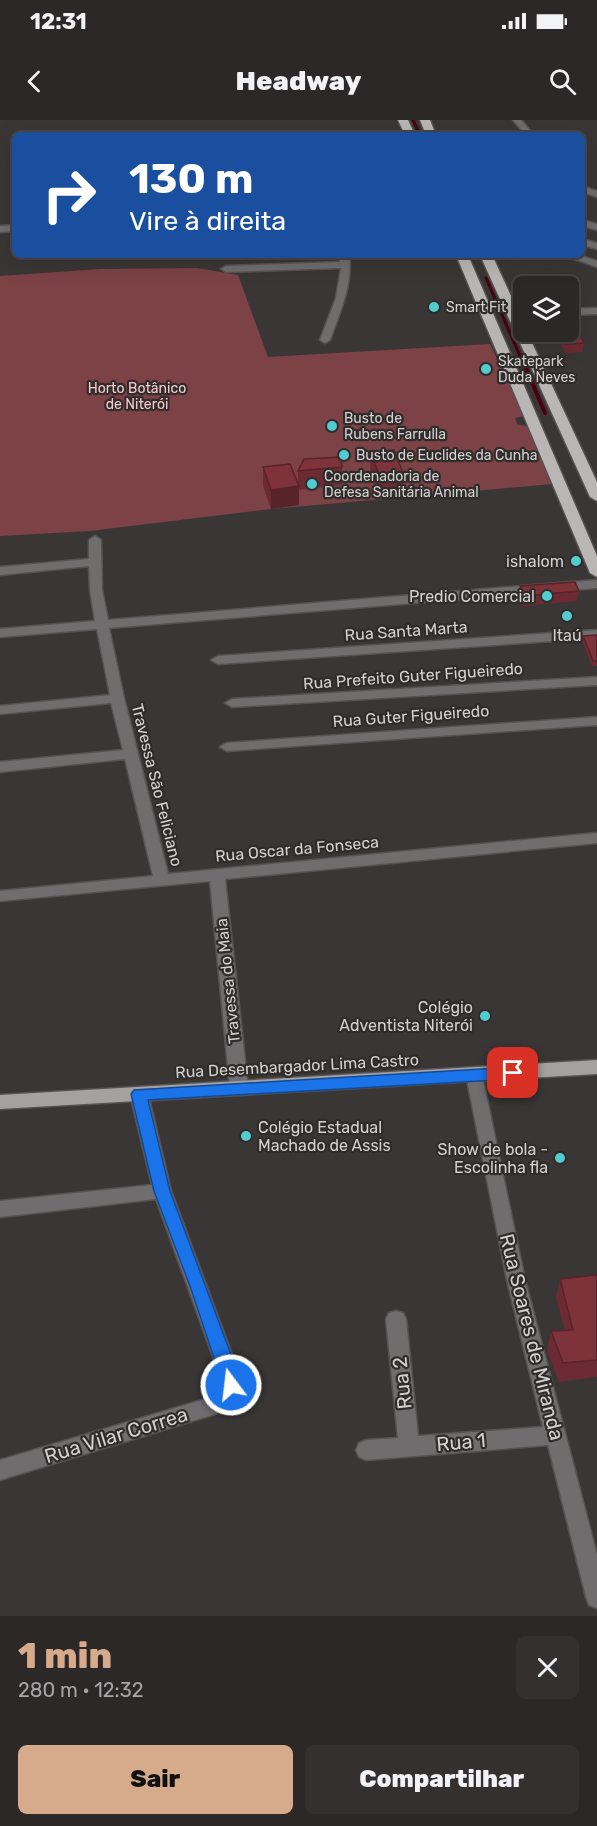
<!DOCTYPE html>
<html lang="pt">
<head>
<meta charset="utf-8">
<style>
  :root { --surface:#2c2828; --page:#343030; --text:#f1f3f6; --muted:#a6a6a8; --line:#484445; --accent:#d6ab8b }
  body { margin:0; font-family:Rubik,sans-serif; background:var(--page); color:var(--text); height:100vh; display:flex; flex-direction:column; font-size:22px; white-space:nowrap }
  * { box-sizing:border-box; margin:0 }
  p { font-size:20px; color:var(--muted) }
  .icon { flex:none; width:33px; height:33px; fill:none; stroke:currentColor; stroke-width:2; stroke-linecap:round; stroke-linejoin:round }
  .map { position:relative; height:1496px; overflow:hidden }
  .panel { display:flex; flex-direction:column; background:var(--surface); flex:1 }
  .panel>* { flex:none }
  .banner { position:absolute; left:12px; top:12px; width:573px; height:126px; border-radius:9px; box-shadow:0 6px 24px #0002,0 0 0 2px var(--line); background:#1a4fa0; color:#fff; overflow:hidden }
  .controls { position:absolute; left:513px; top:156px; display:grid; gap:12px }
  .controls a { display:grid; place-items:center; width:66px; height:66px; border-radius:9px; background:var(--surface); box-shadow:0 6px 24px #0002,0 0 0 2px var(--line); font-size:30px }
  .pin { position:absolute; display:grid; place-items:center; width:51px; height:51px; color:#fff; margin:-26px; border-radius:12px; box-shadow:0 3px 9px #0006 }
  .me { position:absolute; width:66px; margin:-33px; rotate:345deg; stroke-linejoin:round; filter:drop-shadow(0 0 4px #0008) }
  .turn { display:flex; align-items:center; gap:21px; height:126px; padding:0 18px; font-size:27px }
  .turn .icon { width:78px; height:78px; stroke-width:2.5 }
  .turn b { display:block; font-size:42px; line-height:51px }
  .round { display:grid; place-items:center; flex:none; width:63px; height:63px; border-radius:9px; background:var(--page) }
  .head { display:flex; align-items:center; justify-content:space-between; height:102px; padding:0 18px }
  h1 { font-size:36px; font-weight:800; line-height:45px; color:var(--accent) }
  .action { display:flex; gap:12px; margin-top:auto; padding:12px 18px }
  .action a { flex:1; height:69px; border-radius:9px; background:var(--accent); color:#111; font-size:24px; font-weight:800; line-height:69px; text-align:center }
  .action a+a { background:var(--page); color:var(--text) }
  .status { display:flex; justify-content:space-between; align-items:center; height:42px; padding:0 30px; background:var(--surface); direction:ltr }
  .status svg { height:16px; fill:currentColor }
  header { display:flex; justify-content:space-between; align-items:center; height:78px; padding:0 18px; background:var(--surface); font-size:27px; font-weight:800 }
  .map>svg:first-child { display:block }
</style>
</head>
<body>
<div class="status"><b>12:31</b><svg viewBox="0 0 49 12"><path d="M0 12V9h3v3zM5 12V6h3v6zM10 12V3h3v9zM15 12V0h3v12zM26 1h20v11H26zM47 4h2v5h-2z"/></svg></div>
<header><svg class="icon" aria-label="back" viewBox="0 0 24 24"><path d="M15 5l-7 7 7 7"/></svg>Headway<svg class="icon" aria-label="search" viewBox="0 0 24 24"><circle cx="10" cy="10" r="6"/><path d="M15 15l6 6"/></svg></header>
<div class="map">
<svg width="597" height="1496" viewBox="0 0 597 1496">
  <rect width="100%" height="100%" fill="#3a3636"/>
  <path fill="#7c4246" d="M197 148 238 155 268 237 490 224 524 296 515 298 517 304 529 307 553 364 271 389 90 411 0 416V156L100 149Z"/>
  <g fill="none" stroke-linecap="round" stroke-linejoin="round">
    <path stroke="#4a0010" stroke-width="3" d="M413 0 420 15
      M486 158 526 250"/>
    <path stroke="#4a0010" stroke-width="4" d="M526 248 545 293"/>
    <g stroke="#565252" stroke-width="3">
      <path id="minor" d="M513 0H521L534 15H526Z
        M582 66 597 71V77L582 72Z
        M582 100 597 104V110L582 106Z
        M15 105V111L0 112V106Z
        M582 119 597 123V129L582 125Z
        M339 135H349C353 164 340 192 330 220L325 223 320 220 336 178 341 148 226 152 221 149 226 146 340 142Z
        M564 135H579L597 141V147Z
        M597 188V194L568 195V189Z
        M95 416 101 420 102 470 108 500 597 460V468L109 508 124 578 168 754 597 713V723L225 759 248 968 245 973 239 975 233 973 230 968 210 761 0 781V771L153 756 125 639 0 652V642L123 630 111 583 0 594V586L110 575 97 509 0 517V509L95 501 90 470 89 446 0 455V447L89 439V420Z
        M597 510V518L218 544 211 540 218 536Z
        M597 557V565L232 587 225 583 232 579Z
        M597 597V605L227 631 220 627 227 623Z
        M474 948 480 950 482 955 525 1160 597 1435V1488L589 1485 586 1477 548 1325 366 1340 359 1337 356 1330 359 1323 366 1320 398 1318 386 1199 389 1193 396 1191 403 1193 406 1199 418 1316 543 1307 507 1160 466 955 468 950Z
        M139 967 145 969 148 974 171 1071 240 1256C239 1278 237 1286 215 1294L0 1360V1340L209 1278 219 1270 220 1256 156 1079 0 1097V1081L152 1065 130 974 133 969Z"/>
    </g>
    <g stroke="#565252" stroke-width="3">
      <path id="major" d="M597 940V954L0 989V975Z"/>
    </g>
    <g stroke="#565252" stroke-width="3">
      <path id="highway" d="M398 0H408L415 15H405Z
        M420 0H430L436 15H426Z
        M456 135H468L597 436V457L590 453Z
        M480 135H492L524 204V212H527L597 362V381L590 377Z"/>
    </g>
    <use href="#minor" fill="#6f6d6d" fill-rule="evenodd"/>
    <use href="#major" fill="#a5a1a1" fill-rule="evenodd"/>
    <use href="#highway" fill="#bab6b6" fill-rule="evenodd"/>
  </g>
  <path fill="#6c2b32" d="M559 212H568L584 223 582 232 565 233 558 218Z
    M371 332 403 353 402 372 378 374 370 351Z
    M263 347 298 364V351L342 347V365L299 370V385L271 389 263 366Z
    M520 466 579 471 577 481 523 486 519 477Z
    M597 515V546H592L582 521 583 516Z
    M597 1155V1257L559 1262 547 1230 551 1211 565 1210 556 1178 560 1159Z"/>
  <path fill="#582329" d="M299 366V385L271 389V370Z"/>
  <path fill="#7e323a" stroke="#582329" stroke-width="1.5" d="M568 208H576L584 223 566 224 561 212H568Z
    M394 330 403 353 379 355 371 332Z
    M341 337 342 347 298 351 304 339Z
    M290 344 299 366 271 370 263 347Z
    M575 462 579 471 524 476 520 466Z
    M597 515V541H593L583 516Z
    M597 1155V1240L563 1243 551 1211 573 1210 560 1159Z"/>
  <path fill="#1a73e8" stroke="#114b97" stroke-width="1.5" d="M513 947 518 948 520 953 518 957 513 959 148 980 170 1071 239 1256 240 1265 238 1271 231 1274 225 1271 191 1169 154 1071 131 974 134 970Z"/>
  <g fill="#52cdcf" stroke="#302c2c" stroke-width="2">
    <circle cx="434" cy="187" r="6"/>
    <circle cx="486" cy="249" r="6"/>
    <circle cx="332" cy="306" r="6"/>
    <circle cx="344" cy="335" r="6"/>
    <circle cx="312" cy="364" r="6"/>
    <circle cx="576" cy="441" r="6"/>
    <circle cx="547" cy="476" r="6"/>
    <circle cx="567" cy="496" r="6"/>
    <circle cx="485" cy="896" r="6"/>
    <circle cx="246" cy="1016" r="6"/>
    <circle cx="560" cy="1038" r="6"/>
  </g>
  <g text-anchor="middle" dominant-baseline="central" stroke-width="4.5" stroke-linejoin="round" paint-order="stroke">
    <g font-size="14" fill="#d3d0d0" stroke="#302c2c" text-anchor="start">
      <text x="446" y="187">Smart Fit</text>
      <text x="498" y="241">Skatepark<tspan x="498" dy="16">Duda Neves</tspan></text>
      <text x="344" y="298">Busto de<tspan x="344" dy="16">Rubens Farrulla</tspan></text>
      <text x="356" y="335">Busto de Euclides da Cunha</text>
      <text x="324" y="356">Coordenadoria de<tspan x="324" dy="16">Defesa Sanitária Animal</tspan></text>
    </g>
    <g font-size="14" fill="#f8c8c9" stroke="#302c2c">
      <text x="137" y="268">Horto Botânico<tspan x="137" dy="16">de Niterói</tspan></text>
    </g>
    <g font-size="16" fill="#d3d0d0" stroke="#302c2c" text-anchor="end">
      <text x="564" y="441">ishalom</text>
      <text x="535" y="476">Predio Comercial</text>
      <text x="567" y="515" text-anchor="middle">Itaú</text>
      <text x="473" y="887">Colégio<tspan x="473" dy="18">Adventista Niterói</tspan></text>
      <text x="258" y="1007" text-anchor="start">Colégio Estadual<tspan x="258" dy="18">Machado de Assis</tspan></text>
      <text x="548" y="1029">Show de bola -<tspan x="548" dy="18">Escolinha fla</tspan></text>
    </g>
    <g font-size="16" fill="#d3d0d0" stroke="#302c2c">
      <text transform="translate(406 511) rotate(-4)">Rua Santa Marta</text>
      <text transform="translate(413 556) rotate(-4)">Rua Prefeito Guter Figueiredo</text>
      <text transform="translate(411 596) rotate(-4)">Rua Guter Figueiredo</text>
      <text transform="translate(157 665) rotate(76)">Travessa São Feliciano</text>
      <text transform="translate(297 729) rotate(-5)">Rua Oscar da Fonseca</text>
      <text transform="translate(228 861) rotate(-96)">Travessa do Maia</text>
      <text transform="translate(297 946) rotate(-3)">Rua Desembargador Lima Castro</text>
    </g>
    <g font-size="20" fill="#d3d0d0" stroke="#302c2c">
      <text transform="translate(532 1217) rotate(76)">Rua Soares de Miranda</text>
      <text transform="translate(402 1263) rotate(-96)">Rua 2</text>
      <text transform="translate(116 1315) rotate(-17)">Rua Vilar Correa</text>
      <text transform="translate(461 1322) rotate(-5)">Rua 1</text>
    </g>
  </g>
</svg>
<div class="controls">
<a><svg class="icon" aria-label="layers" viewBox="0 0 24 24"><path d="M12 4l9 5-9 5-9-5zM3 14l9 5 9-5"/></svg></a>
</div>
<div class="pin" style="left:513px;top:953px;background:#d93025"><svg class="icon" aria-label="arrive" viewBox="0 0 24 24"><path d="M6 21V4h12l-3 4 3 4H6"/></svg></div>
<svg class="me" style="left:231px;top:1265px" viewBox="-20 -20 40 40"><circle r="17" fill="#1a73e8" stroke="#fff" stroke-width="3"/><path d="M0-11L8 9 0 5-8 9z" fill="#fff"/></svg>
<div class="banner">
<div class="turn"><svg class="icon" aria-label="right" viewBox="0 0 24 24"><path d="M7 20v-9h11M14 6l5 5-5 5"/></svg><div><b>130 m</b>Vire à direita</div></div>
</div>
</div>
<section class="panel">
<div class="head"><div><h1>1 min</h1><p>280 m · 12:32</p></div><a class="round"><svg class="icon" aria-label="close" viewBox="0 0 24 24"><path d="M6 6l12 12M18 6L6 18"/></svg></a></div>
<div class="action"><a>Sair</a><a>Compartilhar</a></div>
</section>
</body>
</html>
